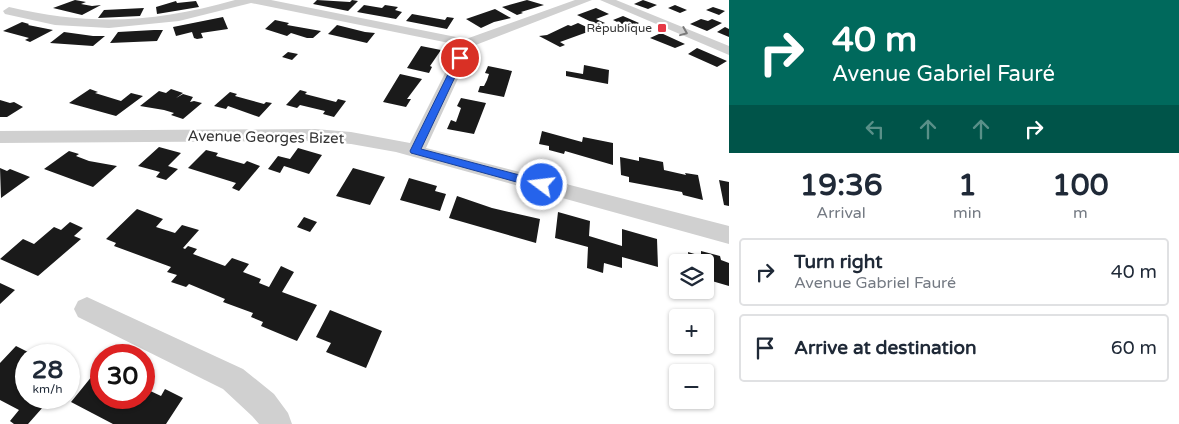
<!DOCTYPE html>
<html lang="en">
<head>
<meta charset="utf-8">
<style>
  :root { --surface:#fff; --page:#f2f2f3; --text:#1f2937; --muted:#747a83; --line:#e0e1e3 }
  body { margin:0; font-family:"Varela Round",sans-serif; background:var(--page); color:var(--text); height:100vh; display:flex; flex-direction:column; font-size:19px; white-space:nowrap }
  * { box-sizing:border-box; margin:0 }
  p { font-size:16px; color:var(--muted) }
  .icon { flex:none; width:28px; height:28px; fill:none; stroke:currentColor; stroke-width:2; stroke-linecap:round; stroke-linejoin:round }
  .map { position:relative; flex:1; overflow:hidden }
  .side { display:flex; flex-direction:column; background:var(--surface); width:450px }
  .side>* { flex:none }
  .banner { background:#00695c; color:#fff; overflow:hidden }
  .fabs { position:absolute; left:669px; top:254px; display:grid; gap:10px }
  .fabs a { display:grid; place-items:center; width:45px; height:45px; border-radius:5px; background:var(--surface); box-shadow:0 1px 4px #0004; font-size:25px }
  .speed { position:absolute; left:15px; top:344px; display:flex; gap:10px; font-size:25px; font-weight:700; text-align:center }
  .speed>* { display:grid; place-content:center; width:65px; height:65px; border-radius:50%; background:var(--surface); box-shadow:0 1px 4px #0004; line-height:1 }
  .speed small { font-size:12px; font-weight:400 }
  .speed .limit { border:8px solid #d22; background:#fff; color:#111 }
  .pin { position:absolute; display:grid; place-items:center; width:42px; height:42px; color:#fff; margin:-21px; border:2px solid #fff; border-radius:50%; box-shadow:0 1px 5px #0007 }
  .me { position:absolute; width:55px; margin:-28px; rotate:285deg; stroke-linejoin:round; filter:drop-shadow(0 0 4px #0008) }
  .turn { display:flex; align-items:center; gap:18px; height:105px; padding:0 20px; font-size:22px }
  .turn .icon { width:65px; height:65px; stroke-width:2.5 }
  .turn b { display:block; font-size:35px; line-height:42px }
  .lanes { display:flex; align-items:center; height:48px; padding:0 20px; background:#0003; justify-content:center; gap:25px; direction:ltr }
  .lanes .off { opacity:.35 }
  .eta { display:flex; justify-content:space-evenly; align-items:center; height:85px; text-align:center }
  .eta b { font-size:30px; font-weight:700; line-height:35px }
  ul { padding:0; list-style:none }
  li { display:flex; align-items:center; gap:15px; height:68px; margin:0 10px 8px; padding:0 10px; border:2px solid var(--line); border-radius:5px }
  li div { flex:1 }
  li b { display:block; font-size:19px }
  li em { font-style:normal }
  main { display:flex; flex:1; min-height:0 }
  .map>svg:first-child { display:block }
</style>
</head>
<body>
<main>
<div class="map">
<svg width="729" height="424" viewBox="0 0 729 424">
  <rect width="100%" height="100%" fill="#fff"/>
  <path fill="#1a1a1a" d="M75 0 86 2 81 4 92 6 101 5 82 15 53 8Z
    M317 0 350 2 352 0 358 1 348 11 313 4Z
    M527 0 544 5 521 12 523 13 517 15 502 7Z
    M643 0 657 5 648 9 634 4Z
    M176 1 177 3 196 1 199 7 157 14 156 7Z
    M364 5 382 8 385 5 398 7 395 10 402 12 396 19 357 12Z
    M675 5 687 10 680 13 668 8Z
    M713 7 725 11 719 15 706 10Z
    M144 8 140 16 98 18 104 10Z
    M596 8 609 14 596 19 605 23 600 26 577 15Z
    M495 9 511 18 494 22 481 28 466 19Z
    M412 14 445 20 447 17 454 18 447 29 406 21Z
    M623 16 639 23 638 24 647 28 638 32 613 20Z
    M223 17 228 29 201 33 203 38 197 39 194 38 192 32 176 36 173 27Z
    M701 19 708 21 712 19 722 23 707 31 690 24Z
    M275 20 289 23 287 25 321 31 313 38H307L291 33 287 36 265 29Z
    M22 22 29 24 28 25 53 30 30 42 25 40 29 38 3 31Z
    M578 23 593 30 560 42 565 45 560 47 539 36 547 35 568 25 571 26Z
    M337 25 365 32 375 33 367 43 328 34Z
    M725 27 729 29V37L717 32Z
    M154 30H163L157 41 110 43 118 32Z
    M64 32 93 36H105L93 46 50 43Z
    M661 33 685 44 675 48 650 38Z
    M421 46 441 50 430 66 432 67 429 73 407 68Z
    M697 48 727 61 717 67 688 54Z
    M288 52 298 54 292 60 282 57Z
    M584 65 609 70 608 84 566 76V71L583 74Z
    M488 66 512 71 504 97 478 92 480 86H484L487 80 489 74 485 73Z
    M400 74 422 79 407 99H411L406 107 383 102Z
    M90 89 98 92 95 93 121 101 131 93 143 96 116 116 69 103Z
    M171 89 183 93 176 98 183 94 193 97 190 102 194 101 202 103 183 119 171 115 174 113 164 110 140 106 159 91 166 93Z
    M300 90 307 92 305 94 336 102 338 99 346 101 334 117 323 114 325 111 300 105 297 108 286 105Z
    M230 92 237 94 235 96 264 104 266 102 272 103 259 117 228 106 226 109 214 106Z
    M461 98 486 103 474 134 447 129 451 120 456 122 461 108 457 106Z
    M0 100 10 103 14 102 23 107 7 117H0Z
    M542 131 582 142 583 137 613 143V165L565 151 564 154 549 150V146L539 144Z
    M159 147 181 153 168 166 178 169 166 180 156 177 160 172 138 166Z
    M298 148 322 155 309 174 284 166 280 173 268 169 278 156 290 159Z
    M206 150 218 153 216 156 244 164 247 161 260 166 239 191 232 188 236 183 188 168Z
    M69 151 79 154 76 156 89 161 117 166 93 187 44 169Z
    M620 157 639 161V157L663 162 664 170 686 175 685 173 698 175 703 200 683 195 682 192 629 182V177L621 175Z
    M0 168 7 171 10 169 30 177 1 198Z
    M353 168 385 177 370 205 336 196Z
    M409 178 437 186 435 191 446 194 440 211 400 200Z
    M719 180 729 182V206L724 205Z
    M457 196 492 208 540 219 536 243 449 218Z
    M137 209 163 219 156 227 175 233 182 225 199 230 183 248 185 249 188 246 197 249 193 254 225 266 232 258 249 264 243 272 261 279 259 283 269 287 281 266 294 272 282 292 317 305 297 341 261 326 263 322 251 317 253 313 223 302 225 299 189 284 186 287 171 282 177 275 167 272 171 267 114 246 116 243 106 239Z
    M558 212 590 221 589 236 622 246V229L657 239 658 267 622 257V268L604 263 603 273 587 268 588 247 555 238Z
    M304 217 317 222 310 232 297 227Z
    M70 222 83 228 74 236 81 239 38 276 0 259 23 239 34 244 54 227 61 230Z
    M701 251 720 256 721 260 729 263V286L705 279V262H689L688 252 701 256Z
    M0 283 15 290 0 304Z
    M330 310 382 331 366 368 326 352 331 343 316 337Z
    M16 346 34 355H26V398H51L28 424H14L10 421 19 410 0 400V363Z
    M101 365V398H144V388L161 396 165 389 183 398 166 424H113L71 402Z"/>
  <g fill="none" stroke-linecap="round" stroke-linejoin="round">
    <path fill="#d0d0d0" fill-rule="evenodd" d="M235 0H271L466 39 575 0H592L473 46 426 148 729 226V244L396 152 351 144 315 141 0 143V131L315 129 351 132 410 143 459 45 251 3 179 21 109 28 55 25 5 14 3 11 9 7C91 26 154 23 235 0Z
      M600 0H616L729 46V55Z
      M87 297 243 369 274 394 288 413 292 424H259L252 416 223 389 78 317 74 309 78 301Z"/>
  </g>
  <defs><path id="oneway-chevron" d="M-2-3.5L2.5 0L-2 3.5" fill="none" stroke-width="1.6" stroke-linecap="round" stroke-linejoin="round" transform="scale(1.25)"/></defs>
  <use stroke="#7a7a7a" href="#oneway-chevron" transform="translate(684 32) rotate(22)"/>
  <path fill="#2563eb" stroke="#184099" d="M457 56 464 58 421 149 546 182V188L542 189 411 153 410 151Z"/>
  <rect fill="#e63946" stroke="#fff" stroke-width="2" x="657" y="23" width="10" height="10" rx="2.5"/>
  <g text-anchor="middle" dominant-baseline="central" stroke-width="5" stroke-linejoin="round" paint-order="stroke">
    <g font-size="12" fill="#333" stroke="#fff" text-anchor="end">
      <text x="652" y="28">République</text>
    </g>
    <g font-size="15" fill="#333" stroke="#fff">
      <text transform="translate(266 137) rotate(1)">Avenue Georges Bizet</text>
    </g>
  </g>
</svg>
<div class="fabs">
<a><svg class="icon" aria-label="layers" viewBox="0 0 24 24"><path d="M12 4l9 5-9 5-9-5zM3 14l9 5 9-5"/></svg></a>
<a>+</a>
<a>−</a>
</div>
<div class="speed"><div>28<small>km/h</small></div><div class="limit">30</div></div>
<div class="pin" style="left:460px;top:58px;background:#d93025"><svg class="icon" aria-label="arrive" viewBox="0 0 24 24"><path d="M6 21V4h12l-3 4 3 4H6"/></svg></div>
<svg class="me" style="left:542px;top:185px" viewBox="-20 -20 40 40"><circle r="17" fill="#2563eb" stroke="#fff" stroke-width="3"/><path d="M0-11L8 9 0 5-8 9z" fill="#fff"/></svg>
</div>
<section class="side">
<div class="banner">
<div class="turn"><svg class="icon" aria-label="right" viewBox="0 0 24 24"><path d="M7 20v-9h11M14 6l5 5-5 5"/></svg><div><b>40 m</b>Avenue Gabriel Fauré</div></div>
<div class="lanes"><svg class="icon off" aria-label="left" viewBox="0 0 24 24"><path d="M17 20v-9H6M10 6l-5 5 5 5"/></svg><svg class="icon off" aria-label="ahead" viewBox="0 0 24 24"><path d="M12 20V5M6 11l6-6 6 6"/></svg><svg class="icon off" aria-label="ahead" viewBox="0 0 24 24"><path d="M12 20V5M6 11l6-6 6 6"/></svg><svg class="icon" aria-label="right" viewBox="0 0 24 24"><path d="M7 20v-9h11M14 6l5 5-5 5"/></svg></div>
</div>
<div class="eta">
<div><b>19:36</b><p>Arrival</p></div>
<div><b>1</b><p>min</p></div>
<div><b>100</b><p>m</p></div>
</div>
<ul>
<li><svg class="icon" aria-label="right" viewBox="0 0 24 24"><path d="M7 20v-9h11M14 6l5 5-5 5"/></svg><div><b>Turn right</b><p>Avenue Gabriel Fauré</p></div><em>40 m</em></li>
<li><svg class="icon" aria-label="arrive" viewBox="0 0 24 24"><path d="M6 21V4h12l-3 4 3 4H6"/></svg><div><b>Arrive at destination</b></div><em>60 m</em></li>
</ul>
</section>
</main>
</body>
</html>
